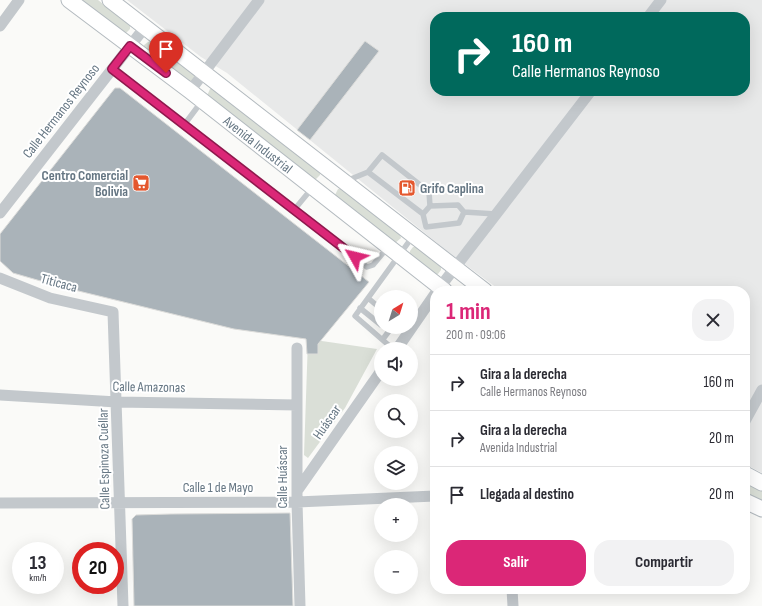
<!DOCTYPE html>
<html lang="es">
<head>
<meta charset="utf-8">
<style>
  :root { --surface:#fff; --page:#f2f2f3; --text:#2b2b33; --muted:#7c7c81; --line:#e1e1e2; --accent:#db2777 }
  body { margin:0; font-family:"Sofia Sans Condensed",sans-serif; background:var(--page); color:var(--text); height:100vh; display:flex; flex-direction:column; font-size:15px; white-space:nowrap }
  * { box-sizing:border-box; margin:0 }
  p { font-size:13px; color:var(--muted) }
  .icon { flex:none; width:22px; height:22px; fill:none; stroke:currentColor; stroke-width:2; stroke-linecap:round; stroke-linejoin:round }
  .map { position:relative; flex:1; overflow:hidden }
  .details { position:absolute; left:430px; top:286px; width:320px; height:308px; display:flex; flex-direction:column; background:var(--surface); border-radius:16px; box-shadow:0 4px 16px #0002 }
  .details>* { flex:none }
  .banner { position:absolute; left:430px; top:12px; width:320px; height:84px; border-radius:16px; box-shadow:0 4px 16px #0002; background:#00695c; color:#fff; overflow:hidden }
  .needle { width:26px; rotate:38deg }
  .controls { position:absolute; left:374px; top:290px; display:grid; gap:8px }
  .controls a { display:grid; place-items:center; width:44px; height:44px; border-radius:50%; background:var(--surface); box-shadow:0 4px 16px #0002; font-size:20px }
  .speed { position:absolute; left:12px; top:542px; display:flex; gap:8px; font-size:20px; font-weight:700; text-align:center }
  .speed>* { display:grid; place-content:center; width:52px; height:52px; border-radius:50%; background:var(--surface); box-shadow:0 4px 16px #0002; line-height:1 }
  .speed small { font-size:10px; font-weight:400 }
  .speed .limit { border:6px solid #d22; background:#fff; color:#111 }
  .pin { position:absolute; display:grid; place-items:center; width:34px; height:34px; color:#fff; margin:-41px -17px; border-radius:50% 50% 50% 0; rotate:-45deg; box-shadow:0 0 4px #0007 }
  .pin .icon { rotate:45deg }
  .me { position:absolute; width:44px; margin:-22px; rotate:307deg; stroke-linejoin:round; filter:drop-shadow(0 0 3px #0008) }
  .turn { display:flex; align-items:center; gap:14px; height:84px; padding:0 16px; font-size:18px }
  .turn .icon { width:52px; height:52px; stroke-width:2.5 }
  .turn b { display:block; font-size:28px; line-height:34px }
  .round { display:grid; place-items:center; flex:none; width:42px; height:42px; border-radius:16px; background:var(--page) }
  .head { display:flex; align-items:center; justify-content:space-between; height:68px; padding:0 16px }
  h1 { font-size:24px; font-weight:700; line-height:30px; color:var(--accent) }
  .primary-button { display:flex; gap:8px; margin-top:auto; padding:8px 16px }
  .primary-button a { flex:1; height:46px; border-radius:16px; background:var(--accent); color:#fff; font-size:16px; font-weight:700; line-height:46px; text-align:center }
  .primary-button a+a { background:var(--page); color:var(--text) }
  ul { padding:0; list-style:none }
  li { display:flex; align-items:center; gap:12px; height:56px; padding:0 16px; border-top:1px solid var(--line) }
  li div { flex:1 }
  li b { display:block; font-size:15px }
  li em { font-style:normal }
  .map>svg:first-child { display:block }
</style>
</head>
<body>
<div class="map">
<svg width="762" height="606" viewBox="0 0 762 606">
  <rect width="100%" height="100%" fill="#fafaf8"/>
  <path fill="#e8e9e9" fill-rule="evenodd" d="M127 0H762V473L745 464V291H501L447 251 227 73 201 57ZM435 17H745V91H435Z"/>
  <path fill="#dadfd7" d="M78 0H98L130 25V29L124 35Z
    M152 41 195 74V78L188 84 144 50V45L148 42Z
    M210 89H215L320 171V175L314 181 206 98Z
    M343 188 400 234 401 238 394 244 334 197 338 189Z
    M413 247H418L441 266V270L438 274 434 275 410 256V251Z
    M308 339 377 349 345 408 308 458 304 455Z
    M745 482 762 491V502L745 494Z"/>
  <path fill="#aab3b9" stroke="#dcdcda" d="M365 41 379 51 310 140 297 130Z
    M115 88H120L369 282 318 344V354H307L306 339 234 329 58 286 13 273 0 261V234Z
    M171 514 290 513 293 606H134L132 519 136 515Z"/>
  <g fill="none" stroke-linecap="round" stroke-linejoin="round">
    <g stroke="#b3babf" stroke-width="17">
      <g id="secondary">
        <path id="s1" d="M69 0 190 91 445 291"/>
        <path d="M110 0 485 291"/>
        <path d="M745 474 762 483"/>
        <path d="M745 501 762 509"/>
      </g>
    </g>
    <path stroke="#c3c8cc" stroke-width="5.5" d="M112 69 367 267 373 265 388 247
      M184 125 202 101
      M368 172 423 214 426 227 459 223 464 212
      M346 181 368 172 382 155 429 192 430 206 423 214
      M430 206 458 205 464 212 496 214
      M294 210 313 187
      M368 298 381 309
      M360 308 381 325
      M383 339 392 327
      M393 349 355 316 413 236"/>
    <path stroke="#c3c8cc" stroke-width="11" d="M648 17 661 0
      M0 26 19 0
      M190 91 259 0
      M0 213 145 27
      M0 278 50 298 113 312 123 606
      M437 291 591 91
      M297 348V502L300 606
      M397 349 435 294
      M0 395 117 402 297 405
      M745 421 762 390
      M297 491 381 371
      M0 503 297 502 435 496
      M512 589 513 606"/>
    <use href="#secondary" stroke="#fff" stroke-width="15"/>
  </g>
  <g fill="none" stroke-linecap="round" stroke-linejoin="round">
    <g stroke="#8e194d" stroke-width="10">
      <path id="route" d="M166 73 130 46 112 69 355 257"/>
    </g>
    <use href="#route" stroke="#db2777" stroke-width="7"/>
  </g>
  <defs>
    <g id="supermarket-square" transform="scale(0.9)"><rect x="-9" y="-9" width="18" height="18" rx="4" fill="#e4572e" stroke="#fff"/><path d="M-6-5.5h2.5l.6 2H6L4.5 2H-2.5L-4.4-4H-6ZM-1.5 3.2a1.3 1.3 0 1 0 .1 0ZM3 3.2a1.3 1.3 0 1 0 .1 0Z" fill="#fff"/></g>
    <g id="fuel-square" transform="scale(0.9)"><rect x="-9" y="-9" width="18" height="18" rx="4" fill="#e4572e" stroke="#fff"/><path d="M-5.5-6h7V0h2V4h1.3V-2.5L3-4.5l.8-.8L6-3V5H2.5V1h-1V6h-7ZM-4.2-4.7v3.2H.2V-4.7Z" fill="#fff"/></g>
  </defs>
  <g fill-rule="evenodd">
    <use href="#supermarket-square" x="141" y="183"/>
    <use href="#fuel-square" x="407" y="188"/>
  </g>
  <g text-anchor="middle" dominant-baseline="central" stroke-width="4" stroke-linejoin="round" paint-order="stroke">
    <g font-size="14" fill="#657683" stroke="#fff">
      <text transform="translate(61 111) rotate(-52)">Calle Hermanos Reynoso</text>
      <text stroke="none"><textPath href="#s1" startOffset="238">Avenida Industrial</textPath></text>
      <text transform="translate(59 283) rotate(15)">Titicaca</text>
      <text transform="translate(149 387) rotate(1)">Calle Amazonas</text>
      <text transform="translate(327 422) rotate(-55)">Huáscar</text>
      <text transform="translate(104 459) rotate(-91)">Calle Espinoza Cuéllar</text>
      <text transform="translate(282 477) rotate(-90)">Calle Huáscar</text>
      <text x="218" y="487">Calle 1 de Mayo</text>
    </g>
    <g font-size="14" font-weight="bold" fill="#657683" stroke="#fff" text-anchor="end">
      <text x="128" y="175">Centro Comercial<tspan x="128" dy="16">Bolivia</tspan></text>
      <text x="420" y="188" text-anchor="start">Grifo Caplina</text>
    </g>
  </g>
</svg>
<div class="controls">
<a><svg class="needle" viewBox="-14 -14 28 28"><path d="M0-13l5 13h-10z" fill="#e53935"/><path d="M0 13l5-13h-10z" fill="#7c7c81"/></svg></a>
<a><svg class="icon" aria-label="sound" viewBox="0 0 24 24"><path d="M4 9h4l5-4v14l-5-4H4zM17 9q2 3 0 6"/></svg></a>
<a><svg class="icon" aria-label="search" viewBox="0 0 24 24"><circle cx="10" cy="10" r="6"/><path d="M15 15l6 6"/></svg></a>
<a><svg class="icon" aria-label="layers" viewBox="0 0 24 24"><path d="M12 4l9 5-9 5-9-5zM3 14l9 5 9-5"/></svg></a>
<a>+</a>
<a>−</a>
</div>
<div class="speed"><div>13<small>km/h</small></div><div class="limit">20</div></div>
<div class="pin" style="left:166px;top:73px;background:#d93025"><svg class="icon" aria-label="arrive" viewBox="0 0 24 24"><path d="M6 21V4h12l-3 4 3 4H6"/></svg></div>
<svg class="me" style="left:355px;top:257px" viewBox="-20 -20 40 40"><path d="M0-17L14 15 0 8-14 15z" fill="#db2777" stroke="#fff" stroke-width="4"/></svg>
<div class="banner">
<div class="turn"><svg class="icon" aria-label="right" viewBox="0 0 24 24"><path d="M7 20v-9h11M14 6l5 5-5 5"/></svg><div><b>160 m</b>Calle Hermanos Reynoso</div></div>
</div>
<section class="details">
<div class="head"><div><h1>1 min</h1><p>200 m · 09:06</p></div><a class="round"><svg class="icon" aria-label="close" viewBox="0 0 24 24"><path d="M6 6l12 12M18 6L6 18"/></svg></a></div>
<ul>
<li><svg class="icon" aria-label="right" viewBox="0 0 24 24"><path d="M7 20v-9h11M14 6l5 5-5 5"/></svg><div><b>Gira a la derecha</b><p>Calle Hermanos Reynoso</p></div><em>160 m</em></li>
<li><svg class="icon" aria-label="right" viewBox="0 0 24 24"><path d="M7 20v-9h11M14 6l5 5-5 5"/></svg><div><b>Gira a la derecha</b><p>Avenida Industrial</p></div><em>20 m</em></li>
<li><svg class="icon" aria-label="arrive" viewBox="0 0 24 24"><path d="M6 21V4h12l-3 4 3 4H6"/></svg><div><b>Llegada al destino</b></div><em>20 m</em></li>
</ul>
<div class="primary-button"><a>Salir</a><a>Compartir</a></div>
</section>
</div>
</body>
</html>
